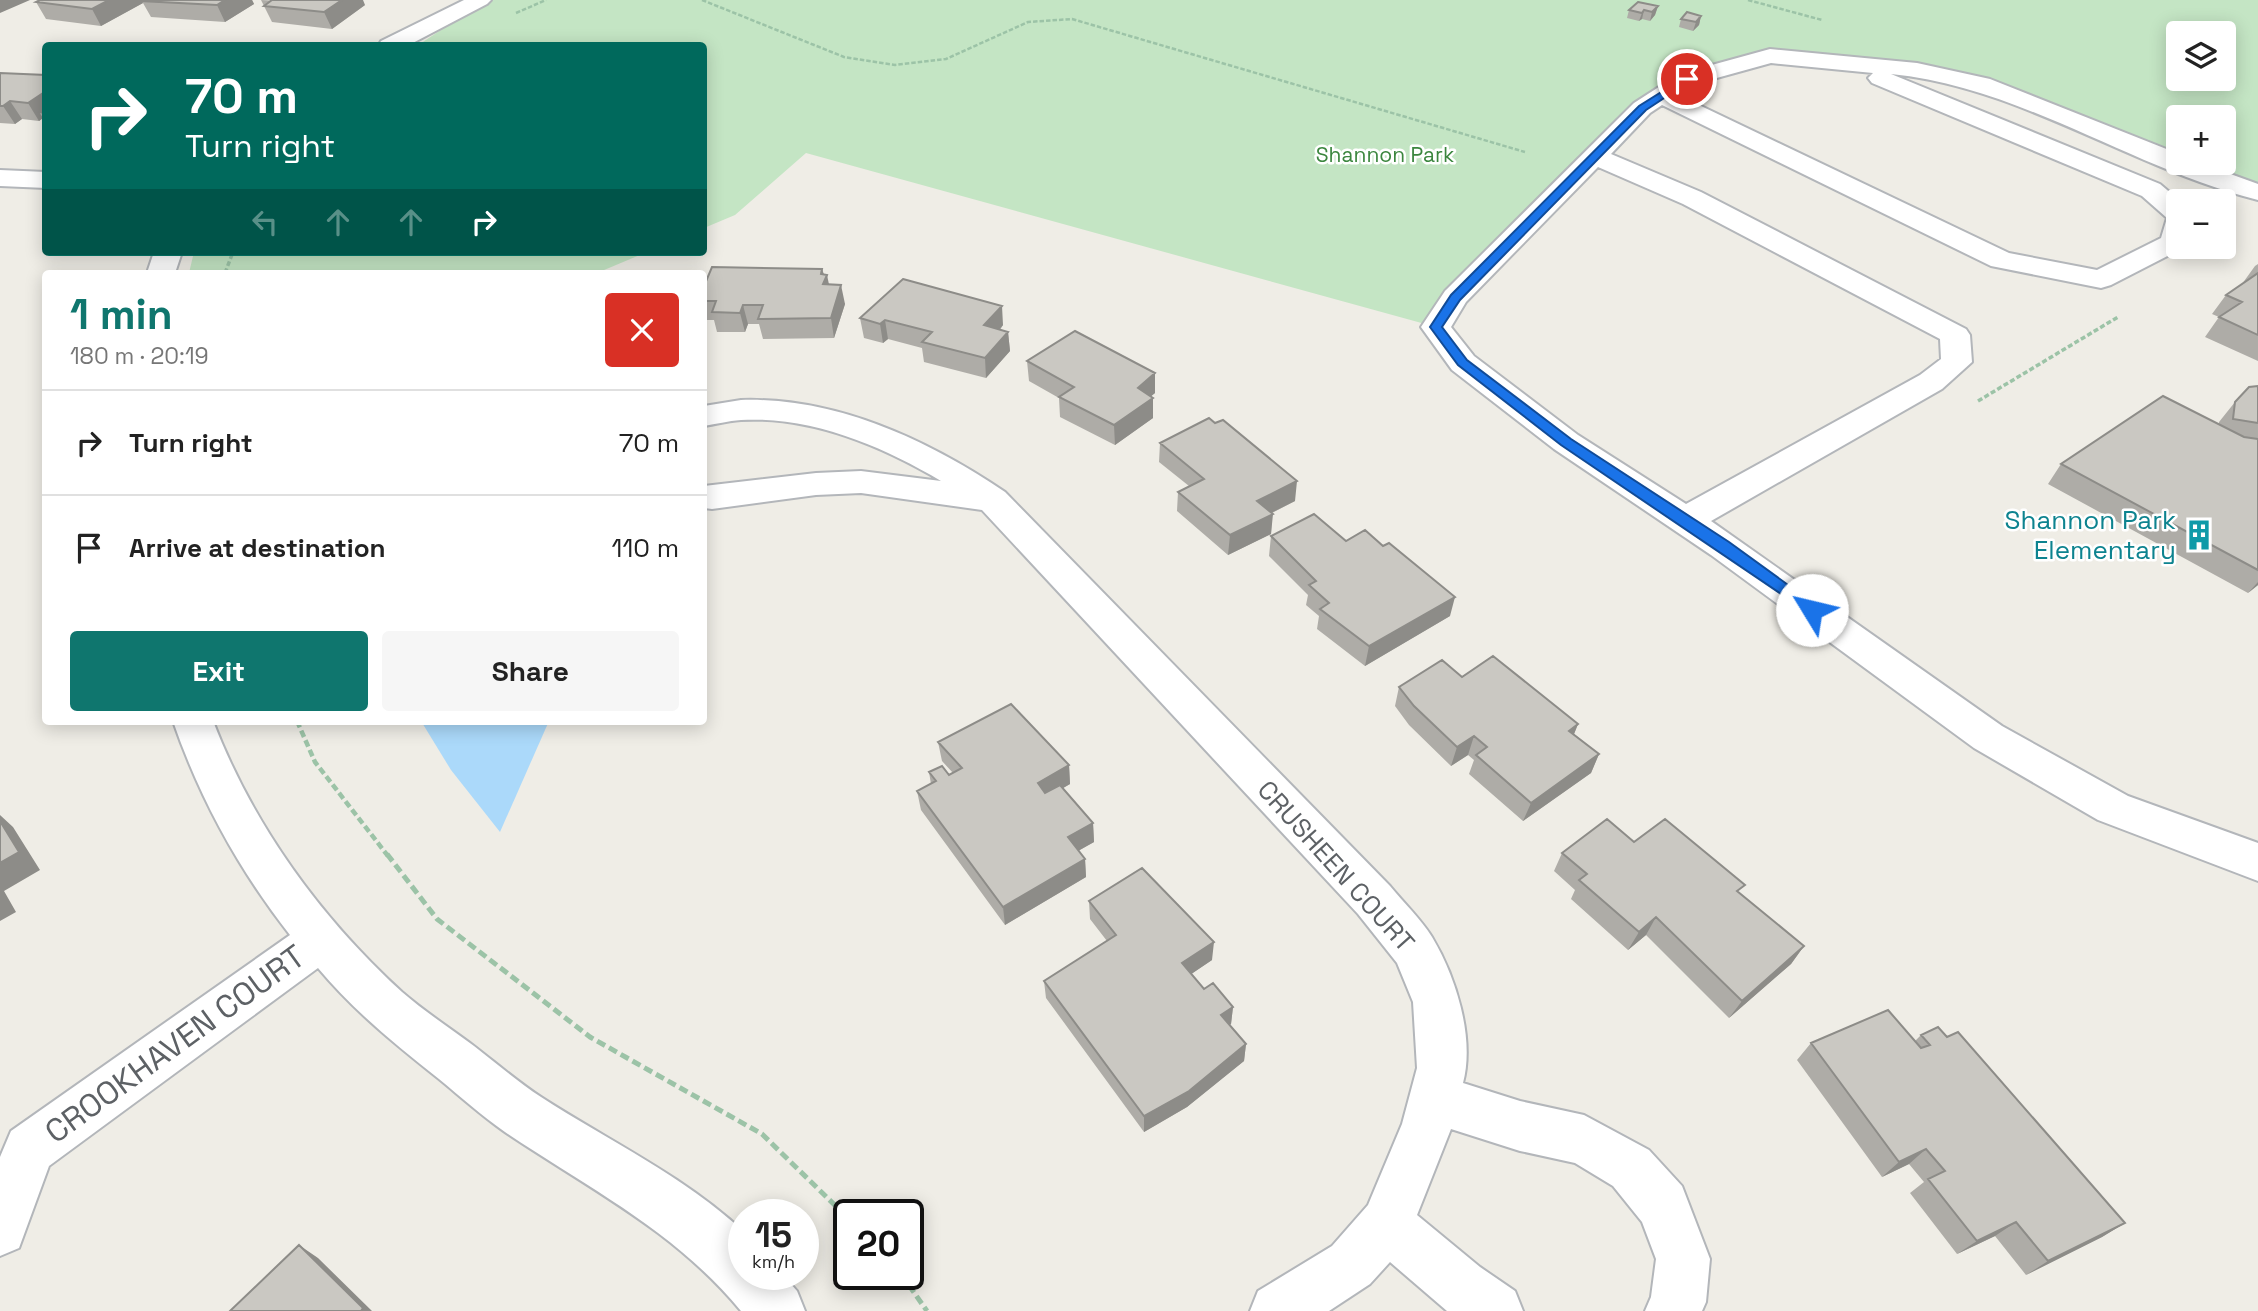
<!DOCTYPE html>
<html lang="en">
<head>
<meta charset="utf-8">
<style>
  :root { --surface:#fff; --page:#f6f6f6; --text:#222; --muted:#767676; --line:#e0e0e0; --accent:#0f766e }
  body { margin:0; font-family:"Space Grotesk",sans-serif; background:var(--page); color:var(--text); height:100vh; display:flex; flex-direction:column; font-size:26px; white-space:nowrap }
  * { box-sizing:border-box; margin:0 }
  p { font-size:23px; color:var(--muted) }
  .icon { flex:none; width:38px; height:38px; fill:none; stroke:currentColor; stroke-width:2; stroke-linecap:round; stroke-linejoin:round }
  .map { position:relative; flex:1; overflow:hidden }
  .side { position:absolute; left:42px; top:270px; width:665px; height:455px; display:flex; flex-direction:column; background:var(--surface); border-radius:7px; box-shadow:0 4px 18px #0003 }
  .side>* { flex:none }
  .guide { position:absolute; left:42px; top:42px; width:665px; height:214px; border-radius:7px; box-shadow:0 4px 18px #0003; background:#00695c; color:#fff; overflow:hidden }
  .buttons { position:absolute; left:2166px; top:21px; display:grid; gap:14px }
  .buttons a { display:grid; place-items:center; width:70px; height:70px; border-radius:7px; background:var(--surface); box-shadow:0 4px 18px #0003; font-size:35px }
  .speed { position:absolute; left:728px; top:1199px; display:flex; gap:14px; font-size:35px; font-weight:700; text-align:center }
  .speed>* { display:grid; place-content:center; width:91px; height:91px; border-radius:50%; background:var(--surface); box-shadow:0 4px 18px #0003; line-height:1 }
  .speed small { font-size:18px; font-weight:400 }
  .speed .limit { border:4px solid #111; border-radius:10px; background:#fff; color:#111 }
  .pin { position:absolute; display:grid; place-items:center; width:60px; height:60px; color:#fff; margin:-30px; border:4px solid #fff; border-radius:50%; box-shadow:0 2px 7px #0007 }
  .me { position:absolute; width:77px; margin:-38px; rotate:306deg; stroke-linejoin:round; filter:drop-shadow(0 0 5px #0008) }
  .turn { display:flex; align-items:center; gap:24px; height:147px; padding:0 28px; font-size:32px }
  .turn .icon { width:91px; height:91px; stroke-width:2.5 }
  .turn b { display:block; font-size:49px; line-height:60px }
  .lanes { display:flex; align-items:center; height:66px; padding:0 28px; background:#0003; justify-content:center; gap:35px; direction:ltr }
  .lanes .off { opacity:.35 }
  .round { display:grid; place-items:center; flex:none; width:74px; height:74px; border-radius:7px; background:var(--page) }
  .overview { display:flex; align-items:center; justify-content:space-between; height:119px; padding:0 28px }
  h1 { font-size:42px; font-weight:700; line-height:52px; color:var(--accent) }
  .cta { display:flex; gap:14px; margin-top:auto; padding:14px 28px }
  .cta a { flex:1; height:80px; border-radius:7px; background:var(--accent); color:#fff; font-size:28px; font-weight:700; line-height:80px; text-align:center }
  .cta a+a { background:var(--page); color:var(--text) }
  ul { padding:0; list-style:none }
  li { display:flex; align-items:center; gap:21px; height:105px; padding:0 28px; border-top:2px solid var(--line) }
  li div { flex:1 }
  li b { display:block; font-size:26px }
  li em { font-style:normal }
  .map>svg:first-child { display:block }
</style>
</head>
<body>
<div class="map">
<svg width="2258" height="1311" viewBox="0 0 2258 1311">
  <rect width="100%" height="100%" fill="#efede6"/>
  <path fill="#c4e5c4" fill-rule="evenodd" d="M485 0H2258V192L1917 70 1770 56 1687 79 1642 108 1436 327 806 153 735 215 704 228V46H417ZM2179 33H2224V79H2179ZM2179 117H2224V163H2179Z
    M194 252H647L597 273H189Z"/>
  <path fill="#abd9fa" d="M421 721H549L500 832 451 770Z"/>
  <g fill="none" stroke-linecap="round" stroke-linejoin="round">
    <g stroke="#b3b6ba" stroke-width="4">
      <path id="minor" d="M464 0H491L487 4 407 46H378L381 41Z
        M1770 49 1917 63 1990 79 2179 154V163H2200L2258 184V200C2132 169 2022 87 1891 74L2160 184 2180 201 2179 247 2183 248 2111 285 2101 288 1991 266 1662 105 1650 113 1611 154 1701 192 1966 329 1970 335 1972 362 1942 389 1711 521 2002 726 2128 796 2258 843V881L2098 820 1974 748 1711 555 1554 449 1452 370 1421 327 1445 291 1634 103 1679 74ZM1771 63 1873 73 1868 78 1872 83 2142 196 2167 218 2161 238 2097 270 2009 253 1678 95 1695 84ZM1598 167 1683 204 1940 339 1941 359 1920 375 1686 504 1578 435 1474 356 1451 327 1466 302Z
        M0 170 46 172V188L0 186Z
        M154 252H182L175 273H147Z
        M741 400C836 397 928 440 1005 492L1390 886C1403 902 1421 919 1432 937 1456 977 1475 1038 1463 1083L1520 1101 1584 1115 1649 1150 1682 1186 1710 1259 1706 1302 1702 1311H1645L1651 1297 1656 1259 1642 1222 1613 1186 1575 1163 1520 1151 1451 1129 1417 1215 1480 1267 1515 1291 1523 1311H1447L1390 1262 1370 1284 1329 1311H1250L1258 1291 1332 1246 1368 1205 1402 1124 1417 1068 1413 1002 1397 963 1358 914 982 510 861 493 816 495 712 509 704 508V486L816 473 861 471 941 481C882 446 811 416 741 420 728 421 716 424 704 426V406Z
        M173 721H213C253 825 320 917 402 992 425 1012 450 1028 474 1046 496 1063 518 1082 541 1097 609 1141 684 1176 744 1232V1274H782L797 1291 805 1311H741C674 1230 591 1190 505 1132 482 1116 461 1097 439 1079 395 1044 354 1011 318 968L49 1166 19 1248 0 1256V1157L11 1131 290 935C239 870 200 799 173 721Z"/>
    </g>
    <path stroke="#9cc3a7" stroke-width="2.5" stroke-dasharray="4.5 2" stroke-linecap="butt" d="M702 0 844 57 895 65 946 59 1028 22 1072 19 1525 152
      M1748 0 1822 20
      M516 13 546 0"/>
    <path stroke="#9cc3a7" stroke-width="3.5" stroke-dasharray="5 2.5" stroke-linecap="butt" d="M225 273 233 252
      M1978 401 2118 317"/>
    <path stroke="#9cc3a7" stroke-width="4.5" stroke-dasharray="7 3.5" stroke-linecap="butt" d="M297 721 315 762 388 856"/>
    <path stroke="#9cc3a7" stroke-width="5" stroke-dasharray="9 4.5" stroke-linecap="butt" d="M387 854 437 919 590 1037 762 1134 849 1219
      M901 1274 927 1311"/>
    <use href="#minor" fill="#fff" fill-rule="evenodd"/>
  </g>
  <path fill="#aeaca7" d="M252 0 254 4 225 22 151 17 143 3 101 26 46 19 36 2Z
    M261 0 365 5 332 29 272 22Z
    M1658 6 1655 15 1650 21 1642 19 1639 21 1627 18 1629 10Z
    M1701 16 1699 25 1693 31 1679 27 1681 19Z
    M0 73 46 75V123L43 118 39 121 22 119 15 124 0 123Z
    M2258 264V361L2205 337 2219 317 2212 314 2226 295 2242 284 2255 266Z
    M822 269 824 274 829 285 845 304 834 338 763 339 759 324H748L745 332H717L714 320H704V286Z
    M860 318 1003 325 1000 330 1008 332 1010 351 986 378 924 362 922 348 888 339 883 343 864 338Z
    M1027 361 1155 373V393L1151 396 1153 398V418L1115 445 1060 417 1059 398 1029 381Z
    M2258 386V585L2248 593 2048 484 2061 464 2219 424V422L2235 402Z
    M1160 443 1295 501 1272 513 1271 534 1228 555 1177 511 1178 492 1189 486 1159 462Z
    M1271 536 1346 541 1450 616 1365 666 1317 629 1319 616 1306 605 1308 595 1269 556Z
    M1462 677 1578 724 1574 734 1599 754 1591 773 1523 821 1469 774 1474 760 1468 755 1451 766 1409 725 1395 706 1399 687Z
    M938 742 1069 765 1070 784 1063 788 1093 823 1094 842 1078 851 1085 859 1086 877 1005 925 921 810 917 791 931 784 929 772 949 775 953 773 942 761Z
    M1634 842 1740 893 1804 946 1791 964 1729 1018 1646 935 1628 950 1571 899 1575 890 1554 871 1562 853Z
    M1089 901 1212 960 1191 974 1204 989 1233 1007 1231 1024 1229 1025 1246 1044 1244 1061 1187 1107 1144 1132 1046 998 1044 981 1107 941 1090 919Z
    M1921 1035 1947 1037 2125 1223 2102 1237 2026 1275 1995 1236 1957 1254 1910 1193 1924 1182 1909 1164 1882 1177 1797 1060 1811 1043 1915 1041Z"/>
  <path fill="#8d8c88" d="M0 0H30L0 13Z
    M109 0H149L142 1 143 3 101 26 92 9Z
    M225 0H252L254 4 225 22 217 5Z
    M342 0H363L365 5 332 29 324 12Z
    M1658 6 1655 15 1650 21 1652 12Z
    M1644 10 1642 19 1639 21 1642 13Z
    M1701 16 1699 25 1693 31 1696 22Z
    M46 91V113L39 112 43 118 39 121 28 103Z
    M10 101 22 119 15 124 3 106Z
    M822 269 825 280 827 275 831 294 827 303 821 274Z
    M841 285 845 304 834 338 831 318Z
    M743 305 748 324 745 332 740 313Z
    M1002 306 1003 325 986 345 984 325Z
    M885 320 888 339 883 343 880 324Z
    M1008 332 1010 351 986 378 985 358Z
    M1155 373V393L1137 408 1138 388Z
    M1153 398V418L1115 445 1114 425Z
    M1297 481 1295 501 1255 521 1257 501Z
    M1273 514 1271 534 1228 555 1230 535Z
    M2258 582V585L2248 593Z
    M1455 597 1450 616 1365 666 1369 646Z
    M1578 724 1570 744 1569 731Z
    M1474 736 1468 755 1451 766 1457 747Z
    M1599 754 1591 773 1523 821 1531 803Z
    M1069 765 1070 784 1039 802 1038 783Z
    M0 815 13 827 40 870 4 891 16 912 0 921Z
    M1093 823 1094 842 1069 856 1068 837Z
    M1085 859 1086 877 1005 925 1003 907Z
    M1656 917 1646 935 1628 950 1639 932Z
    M1214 942 1212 960 1181 981 1182 963Z
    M1804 946 1791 964 1729 1018 1742 1001Z
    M1233 1007 1231 1024 1219 1032 1221 1015Z
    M1246 1044 1244 1061 1187 1107 1144 1132V1116Z
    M1926 1149 1909 1164 1882 1177 1899 1162Z
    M2016 1222 1995 1236 1957 1254 1977 1241Z
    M2125 1223 2102 1237 2026 1275 2048 1261Z
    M299 1245 318 1258 372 1311H361Z"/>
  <path fill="#cac8c2" stroke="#8d8c88" stroke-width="2" d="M40 0H109L92 9 36 2Z
    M143 0H225L217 5 142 1Z
    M272 0H342L324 12 264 6Z
    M1638 2 1658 6 1652 12 1644 10 1642 13 1629 10Z
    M1687 12 1701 16 1696 22 1681 19Z
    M0 73 46 75V91L28 103 10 101 3 106H0Z
    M46 108V113L39 112Z
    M712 267 822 269 821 274 827 275 823 284 841 285 831 318 758 319 763 305H743L740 313 712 312 716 301H704V286Z
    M2258 273V335L2219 317 2242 302 2226 295Z
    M903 279 1002 306 984 325 1008 332 985 358 922 342 932 332 885 320 880 324 860 318Z
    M1075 331 1155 373 1138 388 1153 398 1114 425 1059 397 1074 387 1027 361Z
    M2258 386V423L2233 419 2235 402 2249 387Z
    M2163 396 2244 437 2258 439V570L2061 464Z
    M1209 418 1215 423 1223 420 1297 481 1257 501 1273 514 1230 535 1178 492 1204 479 1160 443Z
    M1314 514 1346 541 1365 530 1383 546 1389 543 1455 597 1369 646 1320 609 1329 603 1309 585 1316 581 1271 536Z
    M1493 656 1578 724 1569 731 1599 754 1531 803 1476 755 1487 747 1474 736 1457 747 1414 706 1399 687 1442 660 1462 677Z
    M1011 704 1069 765 1038 783 1045 793 1060 785 1093 823 1068 837 1085 859 1003 907 917 791 936 781 929 772 942 766 949 775 962 768 938 742Z
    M1607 819 1634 842 1665 819 1745 885 1737 891 1804 946 1742 1001 1656 917 1639 932 1579 880 1587 874 1562 853Z
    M0 821 19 852 0 863Z
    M1142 868 1214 942 1182 963 1204 989 1213 983 1233 1007 1221 1015 1246 1044 1189 1091 1144 1116 1044 981 1116 935 1089 901Z
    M1888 1010 1921 1048 1930 1045 1921 1035 1938 1027 1947 1037 1958 1032 2125 1223 2048 1261 2016 1222 1977 1241 1928 1179 1945 1171 1926 1149 1899 1162 1811 1043Z
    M299 1245 363 1308 361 1311H230Z"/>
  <path fill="#1a73e8" stroke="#114b97" stroke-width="2" d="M1687 76 1692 79 1690 81 1646 110 1460 300 1442 327 1467 360 1571 439 1729 542 1817 606 1819 610 1812 615 1561 445 1458 365 1430 327 1451 295 1639 106Z"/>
  <defs>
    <g id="building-bare" transform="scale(2.415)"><path d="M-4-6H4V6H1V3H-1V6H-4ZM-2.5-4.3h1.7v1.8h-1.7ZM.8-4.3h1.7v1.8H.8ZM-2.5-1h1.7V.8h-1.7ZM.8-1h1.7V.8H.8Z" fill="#0f9aa8" stroke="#fff" stroke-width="2.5" paint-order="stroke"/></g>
  </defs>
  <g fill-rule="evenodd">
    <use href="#building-bare" x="2199" y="535"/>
  </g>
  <g text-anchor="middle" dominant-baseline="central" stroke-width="5" stroke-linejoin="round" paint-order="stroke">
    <g font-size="21" fill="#3b863e" stroke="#fff">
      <text x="1385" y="154">Shannon Park</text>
    </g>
    <g font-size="26" fill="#0d838f" stroke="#fff" text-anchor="end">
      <text x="2176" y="520">Shannon Park<tspan x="2176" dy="30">Elementary</tspan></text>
    </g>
    <g font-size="26" fill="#5d6165" stroke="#fff">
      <text transform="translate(1336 866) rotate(48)">CRUSHEEN COURT</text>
    </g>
    <g font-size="32" fill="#5d6165" stroke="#fff">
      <text transform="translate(175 1044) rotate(-36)">CROOKHAVEN COURT</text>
    </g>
  </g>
</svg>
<div class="buttons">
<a><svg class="icon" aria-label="layers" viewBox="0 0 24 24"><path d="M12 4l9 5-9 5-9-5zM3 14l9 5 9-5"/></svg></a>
<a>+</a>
<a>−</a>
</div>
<div class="speed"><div>15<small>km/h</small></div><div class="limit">20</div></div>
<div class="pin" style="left:1687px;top:79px;background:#d93025"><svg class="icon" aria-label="arrive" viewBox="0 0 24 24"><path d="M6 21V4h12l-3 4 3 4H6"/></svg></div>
<svg class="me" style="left:1812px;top:610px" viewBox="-20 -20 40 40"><circle r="19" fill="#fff"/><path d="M0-13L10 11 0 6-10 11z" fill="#1a73e8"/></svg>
<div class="guide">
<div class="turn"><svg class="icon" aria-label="right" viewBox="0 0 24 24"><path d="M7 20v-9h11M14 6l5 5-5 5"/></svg><div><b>70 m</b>Turn right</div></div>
<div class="lanes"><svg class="icon off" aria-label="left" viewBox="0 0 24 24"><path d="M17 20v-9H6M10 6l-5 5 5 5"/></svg><svg class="icon off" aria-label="ahead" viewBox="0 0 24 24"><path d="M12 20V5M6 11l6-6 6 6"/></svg><svg class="icon off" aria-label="ahead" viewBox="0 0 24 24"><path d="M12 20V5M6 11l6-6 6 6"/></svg><svg class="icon" aria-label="right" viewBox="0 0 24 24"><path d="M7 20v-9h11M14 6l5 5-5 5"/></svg></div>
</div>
<section class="side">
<div class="overview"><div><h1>1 min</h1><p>180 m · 20:19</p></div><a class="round" style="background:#d93025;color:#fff"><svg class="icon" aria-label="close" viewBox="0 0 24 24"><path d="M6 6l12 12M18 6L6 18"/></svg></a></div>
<ul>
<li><svg class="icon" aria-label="right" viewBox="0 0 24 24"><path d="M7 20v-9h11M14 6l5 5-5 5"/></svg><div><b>Turn right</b></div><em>70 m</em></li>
<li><svg class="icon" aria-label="arrive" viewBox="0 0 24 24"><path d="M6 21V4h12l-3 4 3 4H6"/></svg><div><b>Arrive at destination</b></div><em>110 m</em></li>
</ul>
<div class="cta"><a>Exit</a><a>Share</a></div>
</section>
</div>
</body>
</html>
